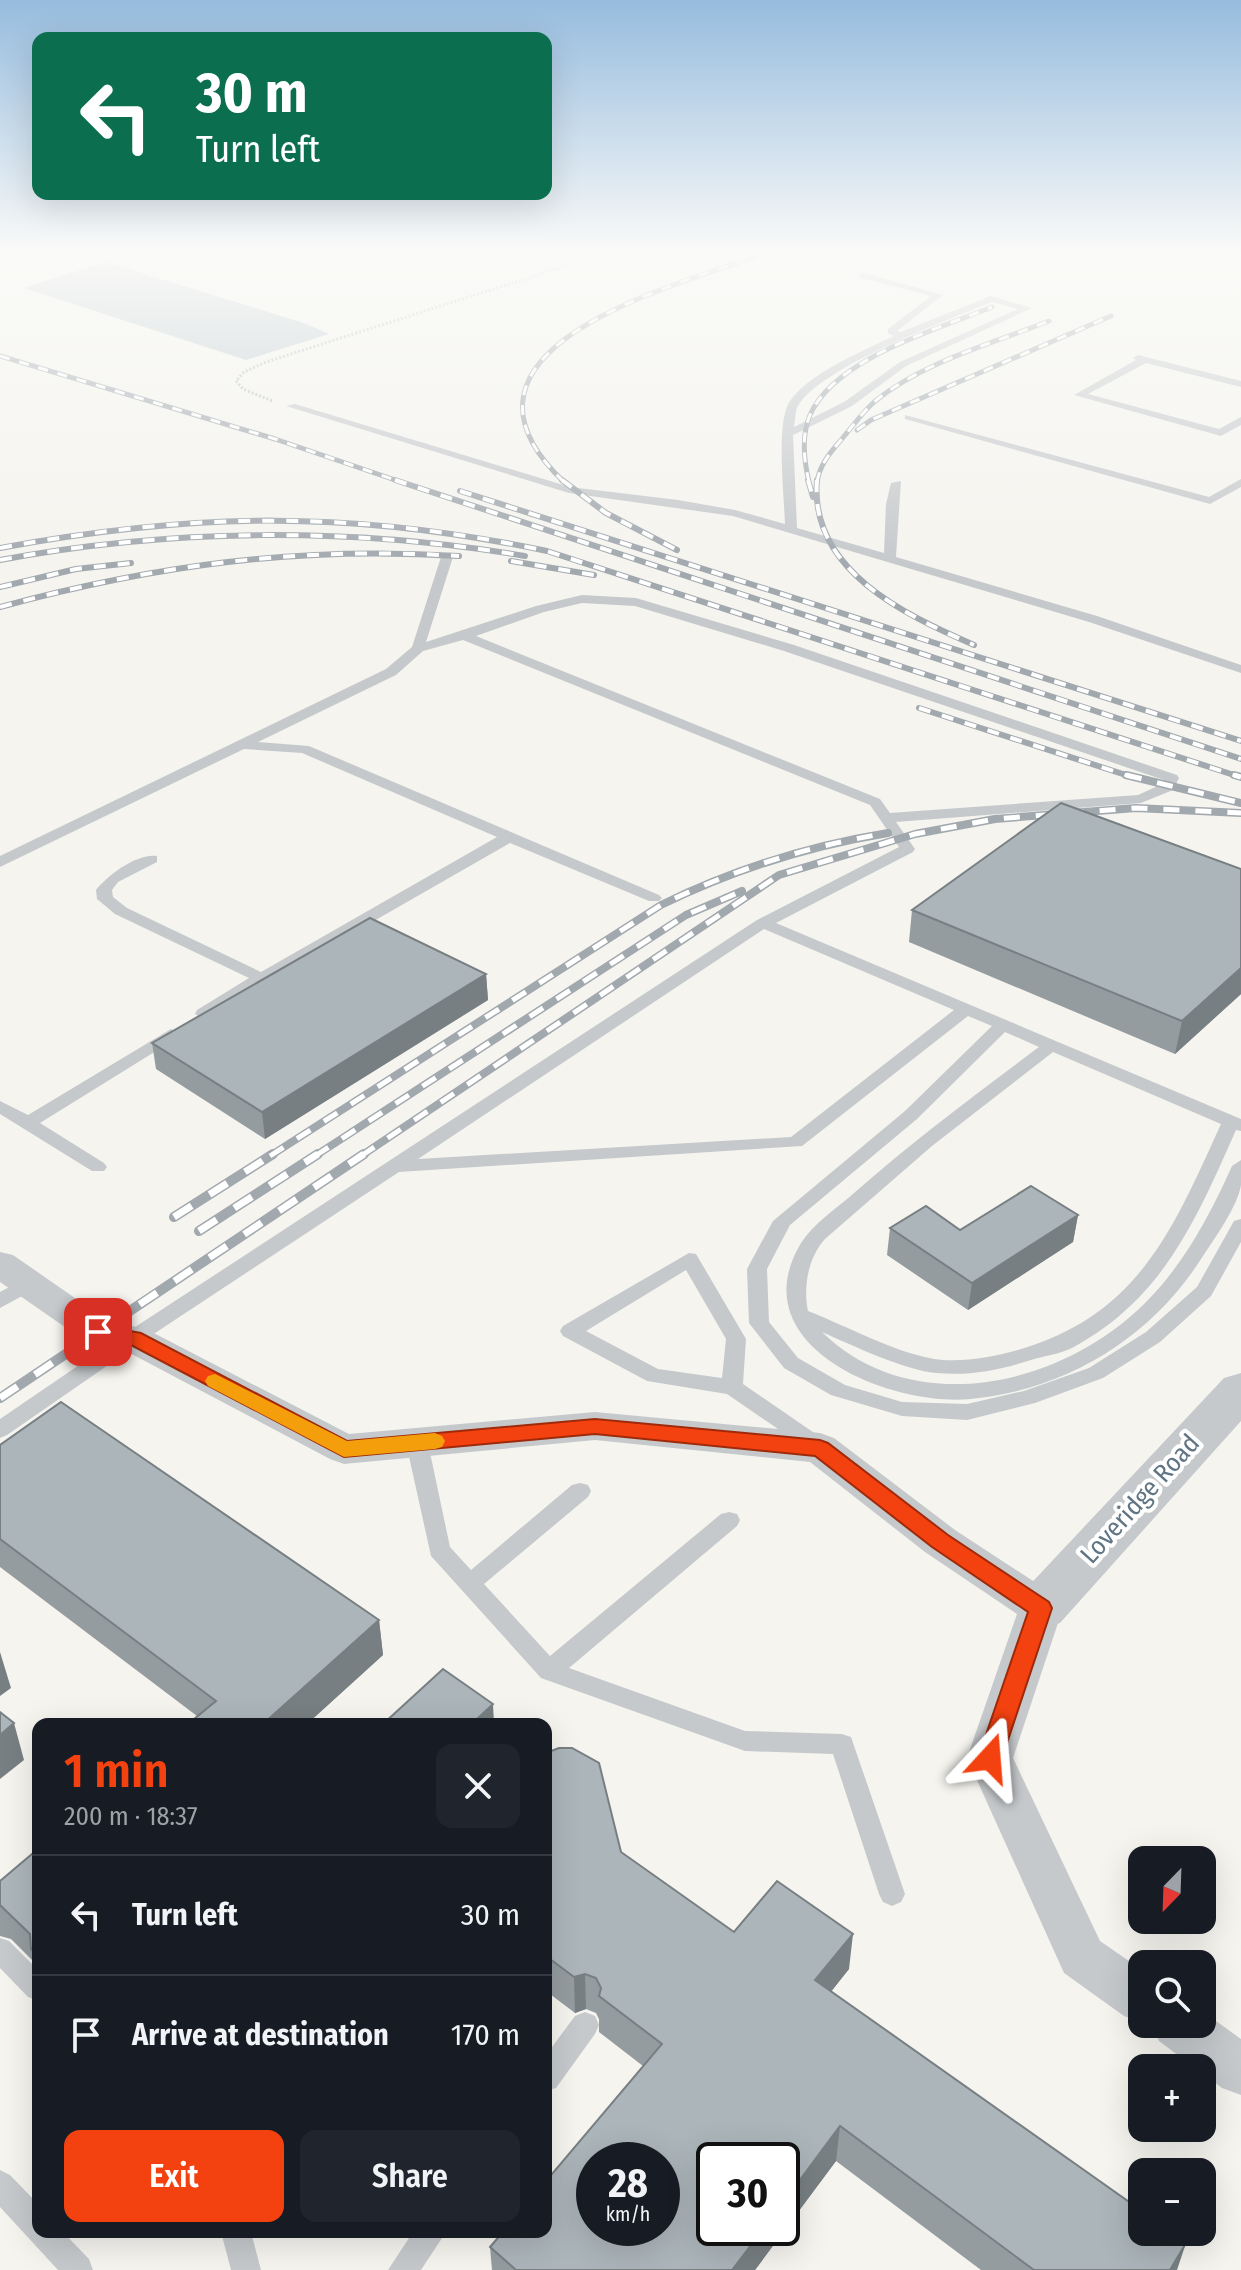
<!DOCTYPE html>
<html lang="en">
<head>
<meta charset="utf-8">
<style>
  :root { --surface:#171b24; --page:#20242c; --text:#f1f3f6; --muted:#9ea1a6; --line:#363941; --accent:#f44110 }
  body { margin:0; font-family:"Fira Sans Condensed",sans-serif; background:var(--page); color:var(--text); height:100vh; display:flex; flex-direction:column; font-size:30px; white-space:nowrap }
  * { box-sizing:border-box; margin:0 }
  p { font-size:26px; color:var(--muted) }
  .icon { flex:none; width:44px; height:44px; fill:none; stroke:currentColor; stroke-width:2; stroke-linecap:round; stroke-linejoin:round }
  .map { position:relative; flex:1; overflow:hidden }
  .side { position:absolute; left:32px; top:1718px; width:520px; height:520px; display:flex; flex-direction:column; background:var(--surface); border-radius:16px; box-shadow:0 8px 32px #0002 }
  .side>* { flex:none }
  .hud { position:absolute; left:32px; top:32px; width:520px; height:168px; border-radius:16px; box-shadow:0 8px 32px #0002; background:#0b6e4f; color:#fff; overflow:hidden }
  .needle { width:52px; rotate:203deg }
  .tools { position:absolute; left:1128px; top:1846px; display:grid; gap:16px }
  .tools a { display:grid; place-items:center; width:88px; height:88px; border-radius:16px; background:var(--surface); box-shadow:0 8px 32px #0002; font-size:40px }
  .speed { position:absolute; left:576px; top:2142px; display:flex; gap:16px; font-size:40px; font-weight:700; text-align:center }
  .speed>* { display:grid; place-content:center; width:104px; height:104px; border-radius:50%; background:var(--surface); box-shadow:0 8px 32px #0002; line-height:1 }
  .speed small { font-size:20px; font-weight:400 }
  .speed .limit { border:4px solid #111; border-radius:12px; background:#fff; color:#111 }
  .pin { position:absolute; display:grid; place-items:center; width:68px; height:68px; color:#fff; margin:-34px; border-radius:16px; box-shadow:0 4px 12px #0006 }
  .me { position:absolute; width:88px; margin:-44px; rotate:19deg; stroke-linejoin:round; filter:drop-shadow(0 0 6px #0008) }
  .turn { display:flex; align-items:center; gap:28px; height:168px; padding:0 32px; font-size:36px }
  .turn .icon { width:104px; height:104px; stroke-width:2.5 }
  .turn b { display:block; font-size:56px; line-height:68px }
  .round { display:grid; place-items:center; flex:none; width:84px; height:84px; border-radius:16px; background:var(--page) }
  .overview { display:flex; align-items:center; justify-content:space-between; height:136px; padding:0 32px }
  h1 { font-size:48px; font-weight:600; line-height:60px; color:var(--accent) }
  .primary-button { display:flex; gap:16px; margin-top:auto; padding:16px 32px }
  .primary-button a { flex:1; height:92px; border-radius:16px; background:var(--accent); color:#fff; font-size:32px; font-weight:600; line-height:92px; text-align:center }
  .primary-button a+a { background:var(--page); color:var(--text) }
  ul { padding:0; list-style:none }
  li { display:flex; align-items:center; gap:24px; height:120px; padding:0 32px; border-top:2px solid var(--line) }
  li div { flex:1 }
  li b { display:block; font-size:30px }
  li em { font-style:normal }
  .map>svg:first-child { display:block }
</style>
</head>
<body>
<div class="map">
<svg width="1241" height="2270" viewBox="0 0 1241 2270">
  <rect width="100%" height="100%" fill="#f5f4ef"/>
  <path fill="#bcc9ce" d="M105 262 304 323 329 334 246 360 24 288Z"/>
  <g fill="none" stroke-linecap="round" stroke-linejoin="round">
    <path stroke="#bcbfc1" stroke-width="3" stroke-dasharray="2 2" stroke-linecap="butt" d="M272 401 243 389 236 381 244 372 266 362 609 252"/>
    <path fill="#c6c9cc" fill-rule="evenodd" d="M861 272 943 295 897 331 901 332 991 296 1032 308 906 366 852 406 793 435 797 528 884 553 886 504 891 483 901 481 896 557 1097 616 1241 665V673L1089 622 733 516 569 493 286 406 295 404 570 487 678 500 735 510 785 524C784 497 777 430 787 407 800 377 865 350 894 336L888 333V329L931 296 858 277ZM992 302 1018 309 900 362 844 402 794 427C795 422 795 413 797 408 815 369 950 319 992 302Z
      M1138 355 1241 381V387L1146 363 1088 394 1219 429 1241 417V425L1221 436 1074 395 1136 360 1133 358Z
      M905 415 1209 497 1241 479V487L1210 504 905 419Z
      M447 553 453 557 426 642 536 606 582 595 636 598 794 645 1177 775 1179 778 1173 790 1141 803 896 822 915 849 913 852 776 923 1241 1119V1131L1236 1130C1196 1220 1163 1299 1072 1348 1060 1354 1044 1356 1031 1360 1000 1370 970 1376 936 1373 907 1371 851 1345 822 1332 914 1422 1066 1385 1148 1300 1185 1262 1210 1215 1232 1166L1241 1160C1241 1168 1241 1177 1241 1185 1238 1206 1213 1241 1201 1259 1150 1339 1065 1390 971 1399 890 1407 739 1346 801 1243 814 1223 836 1209 854 1193 913 1141 976 1094 1039 1047L1005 1032 917 1119 790 1225 767 1269 769 1322 798 1358 845 1385 902 1402 967 1404 1024 1391 1089 1368 1146 1332 1197 1287 1234 1221 1241 1219V1242L1211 1296 1160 1342 1103 1378 1035 1403 967 1420 902 1416 831 1395 784 1368 749 1323 747 1269 773 1221 905 1111 992 1026 968 1016 802 1146 399 1172 140 1343 7 1435 0 1438V1419L126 1333 757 920 899 847 870 805 463 640 423 651 396 675 258 742 309 746 659 895 662 898 659 901H649L510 843 203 1019 195 1014 197 1010 249 978 115 914 97 899 96 890C108 875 137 853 157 856V862L118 882 112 890 113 897 127 908 261 972 497 837 302 753 244 749 0 867V856L386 669 412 647 441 557ZM582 603 635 606 784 651 1164 780 1162 784 1138 795 890 813 880 799 476 636 544 612ZM764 929 954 1010 791 1137 418 1159ZM1053 1052 1221 1124C1173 1229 1139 1315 1018 1350 992 1357 961 1363 934 1359 891 1351 849 1327 808 1311 803 1287 808 1258 825 1239L932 1146Z
      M171 1029 179 1034 177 1038 40 1123 104 1163 107 1167 104 1171H92L0 1114V1101L28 1115Z
      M689 1253 696 1254 746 1339 743 1384 823 1439 826 1444 823 1449 815 1452 807 1449 727 1394 647 1381 563 1336 560 1331 563 1326ZM686 1270 726 1339 722 1378 658 1369 586 1331Z
      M28 1277 35 1279 38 1284 35 1289 0 1308V1292Z
      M417 1435 425 1438 428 1443 450 1547 471 1570 572 1485 580 1483 588 1485 591 1491 588 1497 484 1584 550 1656 721 1514 729 1512 737 1514 740 1520 737 1526 569 1668 745 1731 842 1734 851 1737 905 1894 901 1902 892 1906 883 1902 879 1894 833 1754 745 1751 541 1678 431 1556 406 1443 409 1438Z
      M0 1938 9 1941 38 1970V2001L28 1997 0 1968Z
      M585 2012 595 2016 599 2025 595 2034 556 2088 546 2091V2055L575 2016Z
      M0 2170 10 2175 38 2204V2232H63L89 2259 93 2270H58L0 2207Z
      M221 2232H251L261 2270H231Z
      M413 2232H446L421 2270H388Z"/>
    <path fill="#c6c9cc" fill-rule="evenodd" d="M0 1252 13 1255 108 1321 146 1329 349 1434 595 1412 820 1433 834 1438 955 1530 1056 1596 1063 1608 1013 1758 1100 1941 1142 1970V2023L1124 2016 1064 1973 967 1758 1017 1614 925 1552 810 1462 595 1440 344 1464 330 1459 124 1350 85 1341 0 1282Z
      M1202 2011 1241 2039V2095L1222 2088 1202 2073V2068H1195L1159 2041 1151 2024H1202Z"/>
    <path fill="#c6c9cc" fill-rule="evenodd" d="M1241 1373V1421L1060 1623 1041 1629 1022 1623 1014 1608 1022 1593 1224 1378Z"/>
    <g stroke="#a1a8ae" stroke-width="5">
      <path id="rail-far3" d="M0 356 275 439 401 482
        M857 430 871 420 1111 316
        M564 482C423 348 679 284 770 252
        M809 482C804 461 801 436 810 415 835 358 938 329 992 307
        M817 482C820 464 830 453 841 440 852 427 862 413 874 402 923 362 991 344 1049 321"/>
    </g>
    <g stroke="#a1a8ae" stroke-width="6">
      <path id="rail-far2" d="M395 480 1241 759
        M562 480 606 513 677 550
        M808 480 813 497
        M817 480C809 570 905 615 974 645
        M460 491 1241 741
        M0 548C195 512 353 510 547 551L1240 777
        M0 560C171 528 353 527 525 556
        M511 561 594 575
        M0 587 76 569 131 563
        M0 607C155 565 299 546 459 556
        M919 708 1132 777"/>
    </g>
    <g stroke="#a1a8ae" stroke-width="8">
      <path id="rail-far1" d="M1126 775 1241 803
        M1234 775 1241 777
        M270 1156 661 905C734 869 808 846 888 833
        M315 1156 686 915 742 891
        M361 1156 779 875 915 834 995 819 1136 808 1241 813"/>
    </g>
    <g stroke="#a1a8ae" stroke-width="10">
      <path id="rail" d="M174 1217 273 1154
        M199 1231 318 1154
        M0 1398 364 1154"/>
    </g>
    <use href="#rail-far3" stroke="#fff" stroke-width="3" stroke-dasharray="10" stroke-linecap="butt"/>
    <use href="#rail-far2" stroke="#fff" stroke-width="4" stroke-dasharray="12" stroke-linecap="butt"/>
    <use href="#rail-far1" stroke="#fff" stroke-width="5" stroke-dasharray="16" stroke-linecap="butt"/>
    <use href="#rail" stroke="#fff" stroke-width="7" stroke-dasharray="21" stroke-linecap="butt"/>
  </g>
  <path fill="#949ca0" d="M1241 869V994L1175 1054 909 942 912 910Z
    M486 974 488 1000 265 1139 156 1069 152 1043Z
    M1078 1215 1073 1242 968 1310 887 1255 890 1228 960 1230Z
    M0 1445 379 1620 383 1655 307 1724H188L197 1716 0 1567Z
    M546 1753 621 1852 734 1932 849 1969 831 1991 1177 2270H981L836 2161 755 2270H492L490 2247 643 2066 599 2032V2019L596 2013 586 2009 575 2013 546 1991Z
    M38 1849V1973L35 1963 11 1939 0 1936V1881Z"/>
  <path fill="#787f82" d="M1241 968V994L1175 1054 1182 1021Z
    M486 974 488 1000 265 1139 262 1112Z
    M1078 1215 1073 1242 968 1310 972 1283Z
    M379 1620 383 1655 307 1724H263Z
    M0 1652 11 1688 0 1696Z
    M493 1704 494 1724H479L478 1718Z
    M14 1723 24 1760 0 1779V1735Z
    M853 1934 849 1969 812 2016 815 1980Z
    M585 1974 586 2009 575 2013 574 1977Z
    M840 2126 836 2161 755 2270H732L764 2228H782V2204Z
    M1186 2243 1177 2270H1170Z"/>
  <path fill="#acb5ba" stroke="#787f82" stroke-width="2" fill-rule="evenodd" d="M1061 803 1241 869V968L1182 1021 912 910Z
    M370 918 486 974 262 1112 152 1043Z
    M1031 1186 1078 1215 972 1283 890 1228 926 1206 960 1230Z
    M61 1402 379 1620 263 1724H188L216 1701 0 1539V1445Z
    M443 1669 493 1704 478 1718 487 1724H383Z
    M0 1712 14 1723 0 1735Z
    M559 1748H572L599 1763 621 1852 734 1932 777 1881 853 1934 815 1980 1142 2211V2232H1171L1186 2243 1170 2270H1034L840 2126 782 2204V2160H714V2228H764L732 2270H516L490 2247 503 2232H546V2181L662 2044 599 1996 601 1988 596 1978 585 1974 574 1977 546 1956V1753ZM594 2160H662V2228H594Z
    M38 1849V1956L31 1949 30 1934 0 1905V1881Z"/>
  <linearGradient id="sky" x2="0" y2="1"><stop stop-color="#96bcde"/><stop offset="0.44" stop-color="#fafaf8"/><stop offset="1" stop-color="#fafaf8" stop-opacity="0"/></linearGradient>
  <rect width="1241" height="570" fill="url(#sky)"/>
  <path fill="#f44110" stroke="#9f2a0a" stroke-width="2" d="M98 1325 141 1333 347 1441 595 1419 820 1440 828 1443 948 1535 1049 1602 1052 1608 1002 1758 999 1766 990 1769 981 1766 978 1758 1028 1612 932 1547 815 1456 595 1434 344 1457 129 1344 91 1337 88 1332Z"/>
  <path fill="#f59e0b" d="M215 1374 347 1441 435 1433 442 1436 445 1441 442 1447 435 1449 344 1457 208 1386 205 1381 208 1376Z"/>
  <g text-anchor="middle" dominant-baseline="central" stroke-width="8" stroke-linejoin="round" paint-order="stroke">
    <g font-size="26" fill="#607584" stroke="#fff">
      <text transform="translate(1140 1499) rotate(-48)">Loveridge Road</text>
    </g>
  </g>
</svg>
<div class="tools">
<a><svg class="needle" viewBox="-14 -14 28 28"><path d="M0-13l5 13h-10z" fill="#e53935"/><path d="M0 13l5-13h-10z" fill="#9ea1a6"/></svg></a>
<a><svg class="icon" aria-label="search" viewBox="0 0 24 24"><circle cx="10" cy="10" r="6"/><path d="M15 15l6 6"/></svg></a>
<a>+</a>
<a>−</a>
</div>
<div class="speed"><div>28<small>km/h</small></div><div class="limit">30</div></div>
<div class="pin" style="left:98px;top:1332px;background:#d93025"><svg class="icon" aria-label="arrive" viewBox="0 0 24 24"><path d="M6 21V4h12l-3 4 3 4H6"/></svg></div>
<svg class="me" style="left:990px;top:1758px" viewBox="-20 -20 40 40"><path d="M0-17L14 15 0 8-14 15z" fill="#f44110" stroke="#fff" stroke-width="4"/></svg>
<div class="hud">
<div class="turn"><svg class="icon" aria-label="left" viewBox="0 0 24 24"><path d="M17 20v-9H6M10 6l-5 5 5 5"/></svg><div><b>30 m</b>Turn left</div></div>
</div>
<section class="side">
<div class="overview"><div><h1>1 min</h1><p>200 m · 18:37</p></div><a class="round"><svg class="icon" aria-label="close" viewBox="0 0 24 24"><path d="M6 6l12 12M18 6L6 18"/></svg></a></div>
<ul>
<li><svg class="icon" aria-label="left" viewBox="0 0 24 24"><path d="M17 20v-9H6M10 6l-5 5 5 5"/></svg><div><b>Turn left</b></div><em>30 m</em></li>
<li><svg class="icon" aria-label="arrive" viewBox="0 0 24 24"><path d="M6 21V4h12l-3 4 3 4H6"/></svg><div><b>Arrive at destination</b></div><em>170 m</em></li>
</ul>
<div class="primary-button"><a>Exit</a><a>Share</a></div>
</section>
</div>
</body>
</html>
